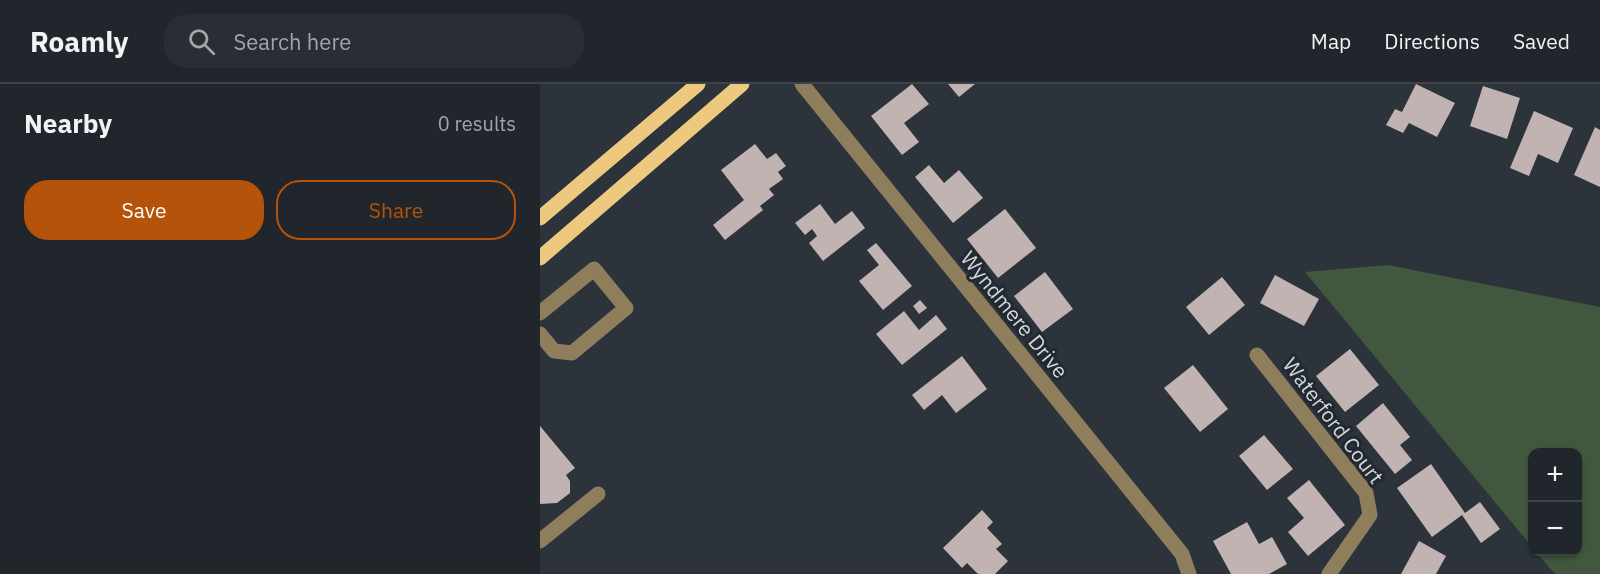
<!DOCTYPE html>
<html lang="en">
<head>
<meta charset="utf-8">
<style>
  :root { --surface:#21262c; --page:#292e34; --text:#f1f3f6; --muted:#a2a5a9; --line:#3e4348; --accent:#b45309 }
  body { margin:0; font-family:"IBM Plex Sans",sans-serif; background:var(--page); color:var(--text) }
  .controls { position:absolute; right:18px; bottom:18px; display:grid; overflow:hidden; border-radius:12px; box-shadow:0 2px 4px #0004 }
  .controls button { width:54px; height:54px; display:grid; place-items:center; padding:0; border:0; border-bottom:2px solid var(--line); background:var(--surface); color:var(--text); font:30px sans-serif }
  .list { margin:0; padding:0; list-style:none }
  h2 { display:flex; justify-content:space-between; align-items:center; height:78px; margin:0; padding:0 24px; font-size:26px }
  h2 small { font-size:20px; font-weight:400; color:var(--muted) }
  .actions { display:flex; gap:12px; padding:18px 24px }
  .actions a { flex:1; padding:14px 0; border:2px solid var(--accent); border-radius:24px; text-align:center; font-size:21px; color:var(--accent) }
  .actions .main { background:var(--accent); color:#fff }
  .icon { flex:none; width:33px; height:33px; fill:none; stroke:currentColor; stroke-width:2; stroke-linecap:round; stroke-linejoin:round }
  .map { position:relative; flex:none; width:1060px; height:490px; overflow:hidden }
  header { display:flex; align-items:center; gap:36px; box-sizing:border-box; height:84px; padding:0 30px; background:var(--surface); border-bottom:2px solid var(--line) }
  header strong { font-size:28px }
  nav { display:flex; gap:33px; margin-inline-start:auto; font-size:21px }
  .search { width:420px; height:54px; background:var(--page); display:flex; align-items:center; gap:15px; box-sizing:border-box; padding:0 21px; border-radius:24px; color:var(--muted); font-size:22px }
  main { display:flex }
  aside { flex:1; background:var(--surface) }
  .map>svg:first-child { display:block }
  .green { fill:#41573e }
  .building { fill:#c1b3b2 }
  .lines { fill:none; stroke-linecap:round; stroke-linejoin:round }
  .minor { stroke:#8f7e5c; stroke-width:15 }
  .major { stroke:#edc980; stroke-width:15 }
  .labels { text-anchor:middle; stroke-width:6; stroke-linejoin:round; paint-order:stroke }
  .street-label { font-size:21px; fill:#d3d8dd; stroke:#222930 }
</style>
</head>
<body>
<header>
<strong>Roamly</strong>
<div class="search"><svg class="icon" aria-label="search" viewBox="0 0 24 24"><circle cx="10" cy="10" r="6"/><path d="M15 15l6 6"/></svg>Search here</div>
<nav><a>Map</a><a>Directions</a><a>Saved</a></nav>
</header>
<main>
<aside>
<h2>Nearby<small>0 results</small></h2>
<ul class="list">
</ul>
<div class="actions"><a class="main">Save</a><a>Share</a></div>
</aside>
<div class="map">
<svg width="1060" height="490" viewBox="0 0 1060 490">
  <rect width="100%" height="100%" fill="#2c333a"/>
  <path class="green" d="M848 181 1060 223V490H1015L996 468H1038V368H993L992 463 765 188Z"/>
  <path class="building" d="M372 0 389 20 364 39 379 58 362 71 331 32Z
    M408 0H435L419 13Z
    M876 0 915 19 897 53 869 39 863 49 846 41 855 25 862 28Z
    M943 2 980 14 967 55 930 42Z
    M994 27 1033 44 1018 79 998 70 989 92 970 84Z
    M1055 43 1060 46V103L1034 91Z
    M215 60 227 75 236 69 246 82 238 88 243 95 229 105 234 111 220 122 223 126 185 156 173 141 204 116 181 86Z
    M389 81 404 99 419 86 443 114 413 139 375 93Z
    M280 120 295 140 312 127 325 144 283 177 269 159 277 152 272 145 265 151 255 139Z
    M465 125 496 164 458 194 427 155Z
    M336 159 372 202 343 226 319 197 339 181 327 166Z
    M505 188 533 225 502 248 474 212Z
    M735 191 779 215 764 242 720 219Z
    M682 193 705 221 669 251 646 223Z
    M380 216 387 224 379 230 373 222Z
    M364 227 379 246 396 231 407 245 362 281 336 250Z
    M810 265 839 301 805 328 776 292Z
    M422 272 447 305 416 329 402 311 384 326 372 311Z
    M653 281 688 325 660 348 624 304Z
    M843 319 870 353 860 361 872 376 855 390 816 342Z
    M0 342 35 384 26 391 30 397V409L17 419 0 420Z
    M724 351 753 385 727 406 699 372Z
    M891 380 925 429 940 418 960 445 941 459 922 431 892 453 857 404Z
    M769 396 805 441 768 472 748 448 764 434 747 414Z
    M442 426 453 438 447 444 462 460 456 465 468 477 455 490H438L427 479 422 484 403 464Z
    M707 438 719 460 732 453 747 480 729 490H691L673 457Z
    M879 457 906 472 896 490H861Z"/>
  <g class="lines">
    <path class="minor" d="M262 0 642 470 649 490
      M0 229 54 185 86 224 32 269 14 267 0 250
      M717 271 826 409 830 431 789 490
      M0 457 58 410"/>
    <path class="major" d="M0 134 158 0
      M0 174 202 0"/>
  </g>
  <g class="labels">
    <g class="street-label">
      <text transform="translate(474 231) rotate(51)" y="7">Wyndmere Drive</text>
      <text transform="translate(793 337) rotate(53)" y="7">Waterford Court</text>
    </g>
  </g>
</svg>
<div class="controls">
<button>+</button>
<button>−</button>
</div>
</div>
</main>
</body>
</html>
